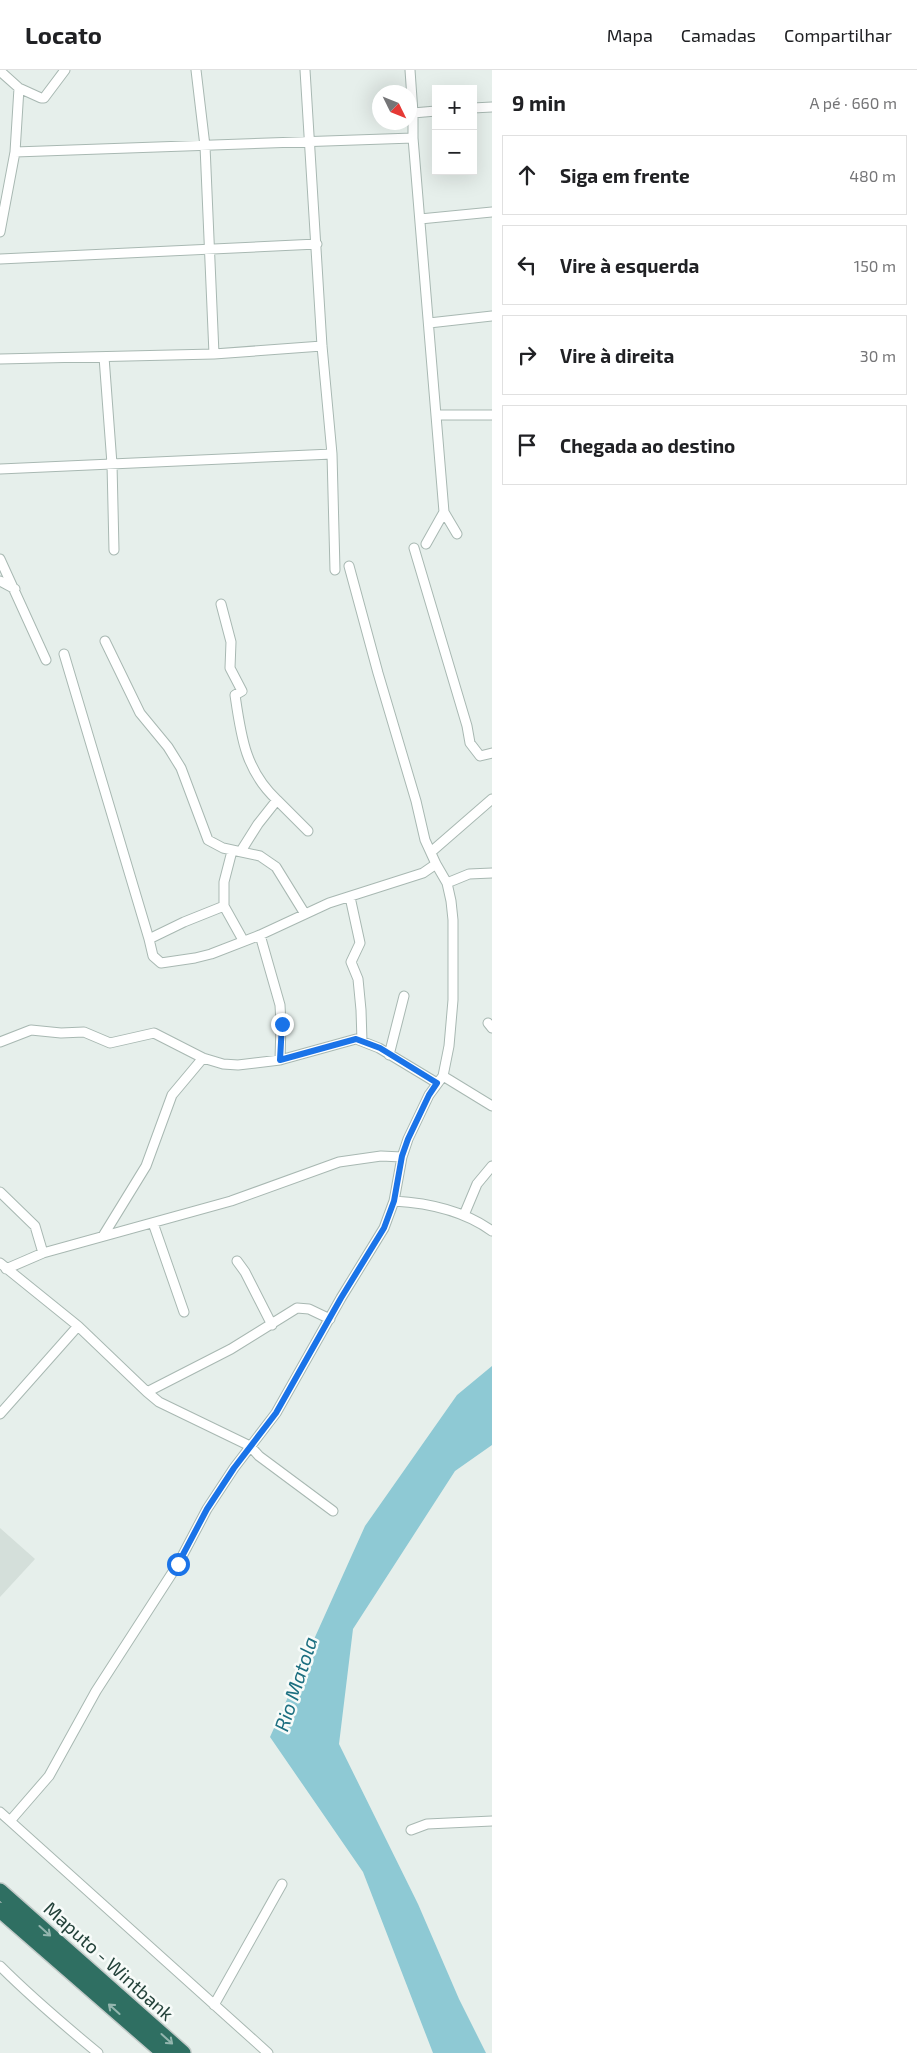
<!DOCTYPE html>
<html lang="pt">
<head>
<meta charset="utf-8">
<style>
  :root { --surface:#fff; --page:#f2f2f2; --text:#202124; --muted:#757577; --line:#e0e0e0 }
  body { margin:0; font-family:"Exo 2",sans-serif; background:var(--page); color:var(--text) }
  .controls { position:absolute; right:15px; top:15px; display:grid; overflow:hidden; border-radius:0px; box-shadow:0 5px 20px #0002 }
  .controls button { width:45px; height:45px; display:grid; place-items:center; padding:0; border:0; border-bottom:1px solid var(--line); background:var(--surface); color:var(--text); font:25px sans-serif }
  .compass { position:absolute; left:372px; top:15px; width:45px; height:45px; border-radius:50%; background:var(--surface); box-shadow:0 5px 20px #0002; rotate:133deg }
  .stop { position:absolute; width:15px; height:15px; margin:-11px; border:4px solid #1a73e8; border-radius:50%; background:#fff }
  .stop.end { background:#1a73e8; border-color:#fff; box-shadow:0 1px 5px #0008 }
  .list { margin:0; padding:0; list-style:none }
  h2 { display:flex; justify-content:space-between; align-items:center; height:65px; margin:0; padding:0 20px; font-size:21px }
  h2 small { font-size:16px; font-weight:400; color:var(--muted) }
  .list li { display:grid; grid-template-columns:32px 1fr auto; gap:15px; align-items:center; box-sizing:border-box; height:80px; margin:0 10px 10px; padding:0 10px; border:1px solid var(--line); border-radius:0px }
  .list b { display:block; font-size:19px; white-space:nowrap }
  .list em { font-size:16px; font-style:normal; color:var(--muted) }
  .icon { flex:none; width:28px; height:28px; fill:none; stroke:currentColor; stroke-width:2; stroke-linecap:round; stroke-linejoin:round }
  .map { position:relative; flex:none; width:492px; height:1983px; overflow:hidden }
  header { display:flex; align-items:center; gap:30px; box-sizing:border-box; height:70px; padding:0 25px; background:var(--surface); border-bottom:1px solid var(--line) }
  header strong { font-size:24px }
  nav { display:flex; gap:28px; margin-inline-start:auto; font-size:18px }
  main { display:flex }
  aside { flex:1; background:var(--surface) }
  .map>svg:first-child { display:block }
  .built { fill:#d4dfda }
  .water { fill:#8ec9d4 }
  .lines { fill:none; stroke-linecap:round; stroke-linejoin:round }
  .street-casing { stroke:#a8b8b2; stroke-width:11 }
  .highway-casing { stroke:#c2cac8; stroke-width:18 }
  .street { stroke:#fff; stroke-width:9 }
  .highway { stroke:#2f6f62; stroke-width:15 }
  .oneway { stroke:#93b5ae }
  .route { stroke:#1a73e8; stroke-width:6 }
  .labels { text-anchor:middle; stroke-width:5; stroke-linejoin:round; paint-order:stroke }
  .street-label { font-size:19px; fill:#24423a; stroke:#f7fbf9 }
  .water-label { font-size:20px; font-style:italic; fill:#1c6f80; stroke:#f7fbf9 }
</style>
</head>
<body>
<header>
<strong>Locato</strong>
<nav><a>Mapa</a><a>Camadas</a><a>Compartilhar</a></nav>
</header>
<main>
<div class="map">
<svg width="492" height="1983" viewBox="0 0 492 1983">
  <rect width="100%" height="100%" fill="#e6efeb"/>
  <path class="built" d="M0 1458 35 1489 0 1527Z"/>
  <path class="water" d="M492 1296V1375L455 1401 353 1559 339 1674 418 1834 459 1929 486 1983H433L363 1802 270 1667 365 1456 457 1325Z"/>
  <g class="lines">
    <defs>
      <path id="street" d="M196 0 205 76 214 284
        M305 0 322 276 332 384 335 500
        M410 0 413 43V68L444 442 457 464
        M0 1 19 18 15 82 0 162
        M19 18 41 28H44L65 0
        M473 38 492 37
        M413 43 436 41
        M15 82 413 68
        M420 149 492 142
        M0 189 317 174
        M429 253 492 246
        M104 287 112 394 114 480
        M0 289 214 284 322 276
        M436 345H492
        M0 399 332 384
        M426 474 444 442
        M414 478 467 656 470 673 480 686 492 683
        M0 489 46 590
        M0 511 15 519
        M221 534 231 572 230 598 242 621 235 625C241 666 245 700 277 730
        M105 571 140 643 168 677 181 698 208 770 223 778 260 786 276 797 305 844
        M64 584 149 869 153 886 161 893 195 888 211 884 260 865 329 833 423 803 436 794
        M232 781 224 812V836L243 870
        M241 781 258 754 277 730 308 761
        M431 782 492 729
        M447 813 469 804 492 803
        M350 827 360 873 351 892 358 909 361 940 362 971
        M260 865 280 935 281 954 280 990
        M149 869 184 852 224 836
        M488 953 492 958
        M0 972 31 960 61 963 84 962 110 973 154 963 203 988 223 994 238 995 280 990 356 969 379 978 437 1013
        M389 985 404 926
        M443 1006 492 1036
        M0 1122 35 1156 43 1183
        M394 1131C429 1133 463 1140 492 1161
        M464 1145 477 1114 492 1096
        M153 1153 184 1242
        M103 1166 146 1096 172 1025 203 988
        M237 1191 245 1202 272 1255
        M0 1193 78 1256 147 1322 159 1332 250 1376 259 1386 333 1441
        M6 1199 43 1183 231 1131 339 1092 381 1086 402 1087
        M147 1322 231 1279 297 1238 309 1239 330 1249
        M0 1344 78 1256
        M0 1742 10 1751
        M411 1760 427 1754 492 1751
        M0 1896C31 1927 64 1955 98 1983
        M214 1935 282 1814
        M268 1983 10 1751 49 1706 96 1621 178 1494 207 1439 234 1398 276 1343 341 1228 384 1158 394 1131 402 1087 408 1069 429 1025 443 1006 449 976 453 930V850L451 831 447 813 436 794 425 770 416 731 378 603 349 496"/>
      <path id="highway" d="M0 1821 183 1983
        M0 1840 164 1983"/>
    </defs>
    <use href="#street" class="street-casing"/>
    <use href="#highway" class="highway-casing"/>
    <use href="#street" class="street"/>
    <use href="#highway" class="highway"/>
  </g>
  <defs><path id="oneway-shaft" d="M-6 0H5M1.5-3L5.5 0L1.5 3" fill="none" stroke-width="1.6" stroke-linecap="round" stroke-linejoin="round" transform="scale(1.25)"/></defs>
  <g class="oneway">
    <use href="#oneway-shaft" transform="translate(45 1861) rotate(42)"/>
    <use href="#oneway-shaft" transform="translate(114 1939) rotate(-138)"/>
    <use href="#oneway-shaft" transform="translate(167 1969) rotate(42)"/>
  </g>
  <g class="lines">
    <path class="route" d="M178 1494 207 1439 234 1398 276 1343 341 1228 384 1158 394 1131 402 1086 408 1069 429 1025 437 1013 380 978 356 969 280 990 282 954"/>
  </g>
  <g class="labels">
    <g class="street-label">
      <text transform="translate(109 1891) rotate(42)" y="7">Maputo - Wintbank</text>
    </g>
    <g class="water-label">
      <text transform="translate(296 1614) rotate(-72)" y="7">Rio Matola</text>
    </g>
  </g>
</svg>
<div class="controls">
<button>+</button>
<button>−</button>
</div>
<svg class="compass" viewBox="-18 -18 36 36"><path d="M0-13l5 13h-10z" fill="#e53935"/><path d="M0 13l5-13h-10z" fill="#757577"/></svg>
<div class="stop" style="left:178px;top:1494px"></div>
<div class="stop end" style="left:282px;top:954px"></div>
</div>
<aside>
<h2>9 min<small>A pé · 660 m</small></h2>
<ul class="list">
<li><svg class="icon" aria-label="ahead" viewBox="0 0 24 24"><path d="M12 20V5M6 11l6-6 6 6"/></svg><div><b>Siga em frente</b></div><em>480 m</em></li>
<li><svg class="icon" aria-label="left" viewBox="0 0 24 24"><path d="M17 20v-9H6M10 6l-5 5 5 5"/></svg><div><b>Vire à esquerda</b></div><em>150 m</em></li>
<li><svg class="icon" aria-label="right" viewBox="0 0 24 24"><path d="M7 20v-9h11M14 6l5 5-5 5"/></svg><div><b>Vire à direita</b></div><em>30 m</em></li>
<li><svg class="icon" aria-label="arrive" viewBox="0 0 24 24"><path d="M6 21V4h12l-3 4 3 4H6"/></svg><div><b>Chegada ao destino</b></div></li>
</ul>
</aside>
</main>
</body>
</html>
